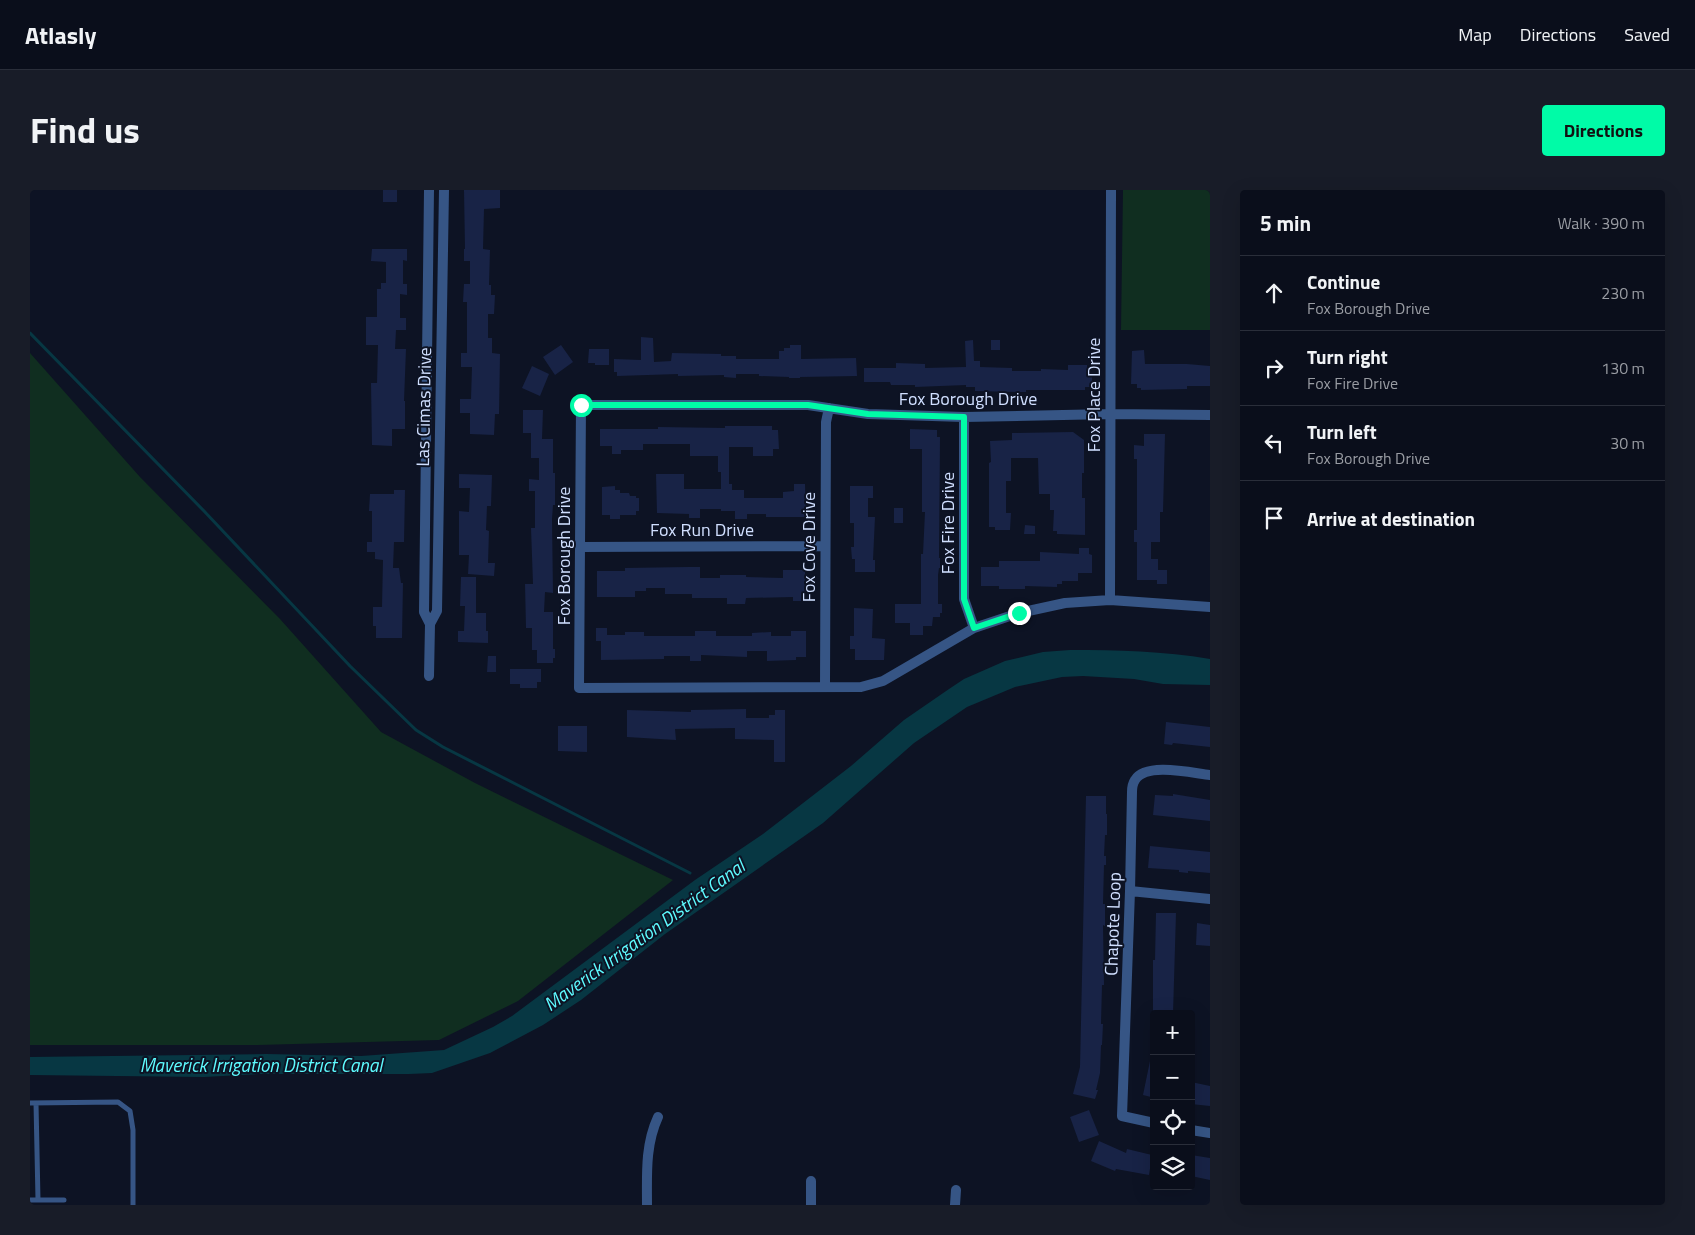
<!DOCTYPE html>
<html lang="en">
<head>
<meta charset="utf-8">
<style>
  :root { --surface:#0a0e1b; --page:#181c28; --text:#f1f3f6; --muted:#999ca3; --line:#2a2e3a; --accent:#00fba7 }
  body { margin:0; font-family:"Titillium Web",sans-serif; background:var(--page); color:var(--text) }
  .controls { position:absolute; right:15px; bottom:15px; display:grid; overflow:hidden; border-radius:5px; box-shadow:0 5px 20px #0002 }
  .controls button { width:45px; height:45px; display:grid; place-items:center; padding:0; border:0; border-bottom:1px solid var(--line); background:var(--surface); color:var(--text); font:25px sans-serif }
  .stop { position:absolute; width:15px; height:15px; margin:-11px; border:4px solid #00fba7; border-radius:50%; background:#fff }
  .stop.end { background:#00fba7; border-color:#fff; box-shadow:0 1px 5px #0008 }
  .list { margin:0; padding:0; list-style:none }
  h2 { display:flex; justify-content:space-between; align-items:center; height:65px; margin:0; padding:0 20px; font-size:21px }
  h2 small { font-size:16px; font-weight:400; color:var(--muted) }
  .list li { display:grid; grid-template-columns:32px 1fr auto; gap:15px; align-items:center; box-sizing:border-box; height:75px; padding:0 20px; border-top:1px solid var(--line) }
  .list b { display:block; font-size:19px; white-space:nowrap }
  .list p { margin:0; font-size:16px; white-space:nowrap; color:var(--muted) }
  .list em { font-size:16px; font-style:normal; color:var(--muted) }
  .icon { flex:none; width:28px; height:28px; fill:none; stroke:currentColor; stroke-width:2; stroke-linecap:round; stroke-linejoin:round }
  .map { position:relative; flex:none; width:1180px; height:1015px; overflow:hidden; border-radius:5px }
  header { display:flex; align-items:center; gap:30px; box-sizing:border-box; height:70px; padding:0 25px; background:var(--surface); border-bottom:1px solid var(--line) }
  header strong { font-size:24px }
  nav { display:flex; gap:28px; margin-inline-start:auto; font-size:18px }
  .intro { display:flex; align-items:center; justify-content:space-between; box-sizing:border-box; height:120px; padding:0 30px }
  h1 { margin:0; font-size:35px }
  .button { padding:12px 22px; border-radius:5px; background:var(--accent); color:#111; font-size:18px; font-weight:700 }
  main { display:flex; gap:30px; padding:0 30px }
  aside { flex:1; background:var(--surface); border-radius:5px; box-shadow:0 5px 20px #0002 }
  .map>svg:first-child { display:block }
  .green { fill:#102e20 }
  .water { fill:#073743 }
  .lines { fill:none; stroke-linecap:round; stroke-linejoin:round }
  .stream { stroke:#073743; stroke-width:3 }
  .building { fill:#182346 }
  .service { stroke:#365585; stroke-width:5 }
  .minor { stroke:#365585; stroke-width:10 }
  .route { stroke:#00fba7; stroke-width:6 }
  .labels { text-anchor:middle; stroke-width:4; stroke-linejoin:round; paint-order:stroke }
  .street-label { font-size:18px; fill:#d0dfff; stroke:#0d1324 }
  .water-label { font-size:19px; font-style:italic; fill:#5efbff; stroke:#0d1324 }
</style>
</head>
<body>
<header>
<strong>Atlasly</strong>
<nav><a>Map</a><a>Directions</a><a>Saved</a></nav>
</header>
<div class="intro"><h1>Find us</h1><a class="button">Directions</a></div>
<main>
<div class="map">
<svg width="1180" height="1015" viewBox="0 0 1180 1015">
  <rect width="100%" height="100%" fill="#0d1324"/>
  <path class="green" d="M1093 0H1180V140H1091Z
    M0 163 110 287 250 429 351 542 445 593 643 690 488 811 409 850 228 855H0Z"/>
  <path class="water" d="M1040 460C1087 460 1134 461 1180 469V495L1133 494 1104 489 1053 486 1032 487 985 497 937 517 884 553 793 633 635 744 551 810 513 835 460 863 402 883 379 884H229L174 887 0 885V867L236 864 331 866 414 860 463 837 482 826 665 690 733 644 821 576 874 530 919 499 934 489 975 471 1013 462Z"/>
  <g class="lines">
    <path class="stream" d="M0 143 174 321 320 476 386 540 413 557 660 683"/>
  </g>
  <path class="building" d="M353 0H367V12H353Z
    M434 0H470V18L454 19 453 59 460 60 459 95H461V105H465L464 124H458V148H462V163L470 164 469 224H465L464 245 440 244V223H430V209H441L442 177H431V163H437V112H433L434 94H440V71H434V59H435Z
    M342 59H377V71L373 70V94H377V105L370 104V128H376V140H366L365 159H376L374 211H375V239H362V256L342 255 341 193H347L348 155H336V127H347V99H351V93H356V72L341 71Z
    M611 147 623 148 624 172 641 171 642 163 691 164V166H706V169H749V161H754V158H760V155H771V169L826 168 827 186 770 187V188H759V187L729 186V184H706V188L694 187V185L648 186V184L587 186V182H584V169L611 170Z
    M943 150 944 171H950V177L982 178V181H1011V179L1038 180V175H1057V183H1062V197H1055V200H996V202H987L945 201V197H936V195L885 197V195H861L860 192H834V178H866V173L895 174V178L936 177 935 151Z
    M961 150H970V160H961Z
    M531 155 543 172 525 185 513 167Z
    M559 159H579V175H565V173H558Z
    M1114 160 1115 174H1157L1180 176V196H1157V199L1111 200V198H1107V194H1101L1102 161Z
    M502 176 519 184 510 206 492 198Z
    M493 220H513L512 249H523V283H525V315H523L522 329 523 403 515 402 514 422H523V459H525V468H523V473H507V460H502V438H496L495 394H503L501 338H505V301H499V289L509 290V268H501V243H493Z
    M695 236H742V240H748L749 259H743V266H723V257H699V294H702V300H714V308H753V302L764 301V294H775L776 327H736V324H717V329H705V321H691V319H670V328H659V324L627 323 626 284H654V299H691V282H688V266H660V254H613V260H591V264H582V256H570V239H628V237L695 238Z
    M880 239 907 240V247H910L909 368H910V378H909L908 385V414H912V423H910V427H903L902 436H893V445H880V433H865V414H891V364H893L895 322H892V259H880Z
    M1043 242 1054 250V283H1052V308H1055V345L1027 344V341H1023L1024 320H1020V304H1009L1008 268H981V291H976V323H981L980 340H965V337H959V273L961 272 960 251 982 250V243Z
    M1114 244H1135L1133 322H1130V352H1121V369H1128V380H1137V394H1127V390H1107V352H1104V340H1107V269H1104V255L1114 256Z
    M429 284 462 285 461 316H457L456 340 459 341 458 373H465L464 386 438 384 439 365H429V321L439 322 440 298H429Z
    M585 296V300H590V303H599L600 306H606V308H609V321H606V325H590V329H580V325H572V297Z
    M820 296H843V308H838V327H845L843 370H845V382H825V369H822L821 357H824V333H820Z
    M364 300H375L374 352H364L363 378H369L371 393H373L372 448H346V436H343V417H352L353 370 345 369V362H337V352H342V321H339L340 304H364Z
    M864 318H873V333H864Z
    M995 335 1005 336V344H994Z
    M1049 358H1059V364L1062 365V383H1048V391H1032V394H1027V397L995 396V399H969V396H951V377H969V371H1010V362L1049 364Z
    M658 377H670V388H690V385H716V387L753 388V380H775V411H763V407L716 408 715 414H697V408H662V404H635V398H616V401H605V407H567V381H595V378Z
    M431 387H446V423H456V441H458V453L428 452V441H434L435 416H430Z
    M824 418 843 419 842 448 855 449 854 470H825V459H820V446H824Z
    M566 438H577V445H595V442H614V446H665V441H686V446H722V443L741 442V446H761V441H776V467H766V470L737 471V461H717V467L671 465V471H660V466H634V469L571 470V451H566Z
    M458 466H466V482H457Z
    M480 479H511V492H507V498H490V494H480Z
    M716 519V528H739V525H745V520H755V572H744V550L705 549V538L645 539 646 550 597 547V520L661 522V520Z
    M1136 532 1180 537V557L1143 553 1142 555 1134 554Z
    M528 536H557V562L528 561Z
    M1143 604 1180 610V631L1123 625 1125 605 1143 606Z
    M1056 606H1076V624H1077V645H1075L1074 666H1076V675H1074L1073 714H1075V736L1073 735 1074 795H1072L1071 834H1073L1072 855H1071L1070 883 1066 900H1068L1065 909 1043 904 1050 877Z
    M1120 656 1180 662V683L1158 681V683L1149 682V680L1118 678Z
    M1126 723H1146L1143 824H1123V770H1125Z
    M1167 733 1180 735V756L1166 755Z
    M1120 871 1124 872V905H1121V907L1113 905Z
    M1161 892 1180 896V916L1161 914Z
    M1059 920 1069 945 1049 952 1040 927Z
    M1069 951 1096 963 1097 959 1122 965 1119 985 1086 979 1085 981 1061 971Z
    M1161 965 1180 968V990L1161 986Z"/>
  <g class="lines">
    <path class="service" d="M0 913 88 912 100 921 103 940V1015
      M0 1010H8L6 913
      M8 1010H34"/>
    <path class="minor" d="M399 0 394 422 400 434
      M1180 225 1080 224 934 227 838 224 778 215H551L549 498 831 497 853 491 944 438 989 423 1035 413 1080 410 1180 417
      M934 227V409L944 438
      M550 357 795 356
      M1080 410 1081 0
      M399 486 400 434 407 421 414 0
      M795 496 796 232 799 218
      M1100 701 1180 709
      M1124 933 1092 926 1100 701 1102 602C1102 598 1103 593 1105 590 1116 572 1162 583 1180 585
      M1161 940 1180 943
      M617 1015C617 985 615 955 628 927
      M781 1015V991
      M925 1015 926 1000"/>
  </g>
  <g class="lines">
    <path class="route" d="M551 215H778L838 224 934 227V409L944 438 989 423"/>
  </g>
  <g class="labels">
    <g class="street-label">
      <text transform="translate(1064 205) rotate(-90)" y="6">Fox Place Drive</text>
      <text x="938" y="215">Fox Borough Drive</text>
      <text transform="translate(394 217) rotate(-89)" y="6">Las Cimas Drive</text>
      <text transform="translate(918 333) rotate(-90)" y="6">Fox Fire Drive</text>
      <text x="672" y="346">Fox Run Drive</text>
      <text transform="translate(779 357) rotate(-90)" y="6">Fox Cove Drive</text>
      <text transform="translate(534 366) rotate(-90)" y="6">Fox Borough Drive</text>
      <text transform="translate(1083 734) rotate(-88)" y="6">Chapote Loop</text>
    </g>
    <g class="water-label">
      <text transform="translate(614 745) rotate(-36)" y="7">Maverick Irrigation District Canal</text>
      <text x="231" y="882">Maverick Irrigation District Canal</text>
    </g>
  </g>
</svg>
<div class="controls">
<button>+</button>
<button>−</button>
<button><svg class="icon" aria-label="locate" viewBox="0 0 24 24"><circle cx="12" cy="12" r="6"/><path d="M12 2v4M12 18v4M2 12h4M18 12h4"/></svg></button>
<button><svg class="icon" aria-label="layers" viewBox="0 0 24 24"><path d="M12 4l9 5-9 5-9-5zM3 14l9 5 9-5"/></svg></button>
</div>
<div class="stop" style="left:551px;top:215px"></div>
<div class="stop end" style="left:989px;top:423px"></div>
</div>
<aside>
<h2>5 min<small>Walk · 390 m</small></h2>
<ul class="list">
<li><svg class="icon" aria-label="ahead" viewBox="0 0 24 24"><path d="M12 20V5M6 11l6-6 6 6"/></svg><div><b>Continue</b><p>Fox Borough Drive</p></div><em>230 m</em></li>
<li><svg class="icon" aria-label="right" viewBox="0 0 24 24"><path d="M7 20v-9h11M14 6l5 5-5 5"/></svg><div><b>Turn right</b><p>Fox Fire Drive</p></div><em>130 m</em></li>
<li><svg class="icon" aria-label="left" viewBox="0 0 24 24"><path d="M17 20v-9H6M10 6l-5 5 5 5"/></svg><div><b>Turn left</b><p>Fox Borough Drive</p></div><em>30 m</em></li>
<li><svg class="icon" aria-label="arrive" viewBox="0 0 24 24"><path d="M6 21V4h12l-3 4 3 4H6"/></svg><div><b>Arrive at destination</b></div></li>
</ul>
</aside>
</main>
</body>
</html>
